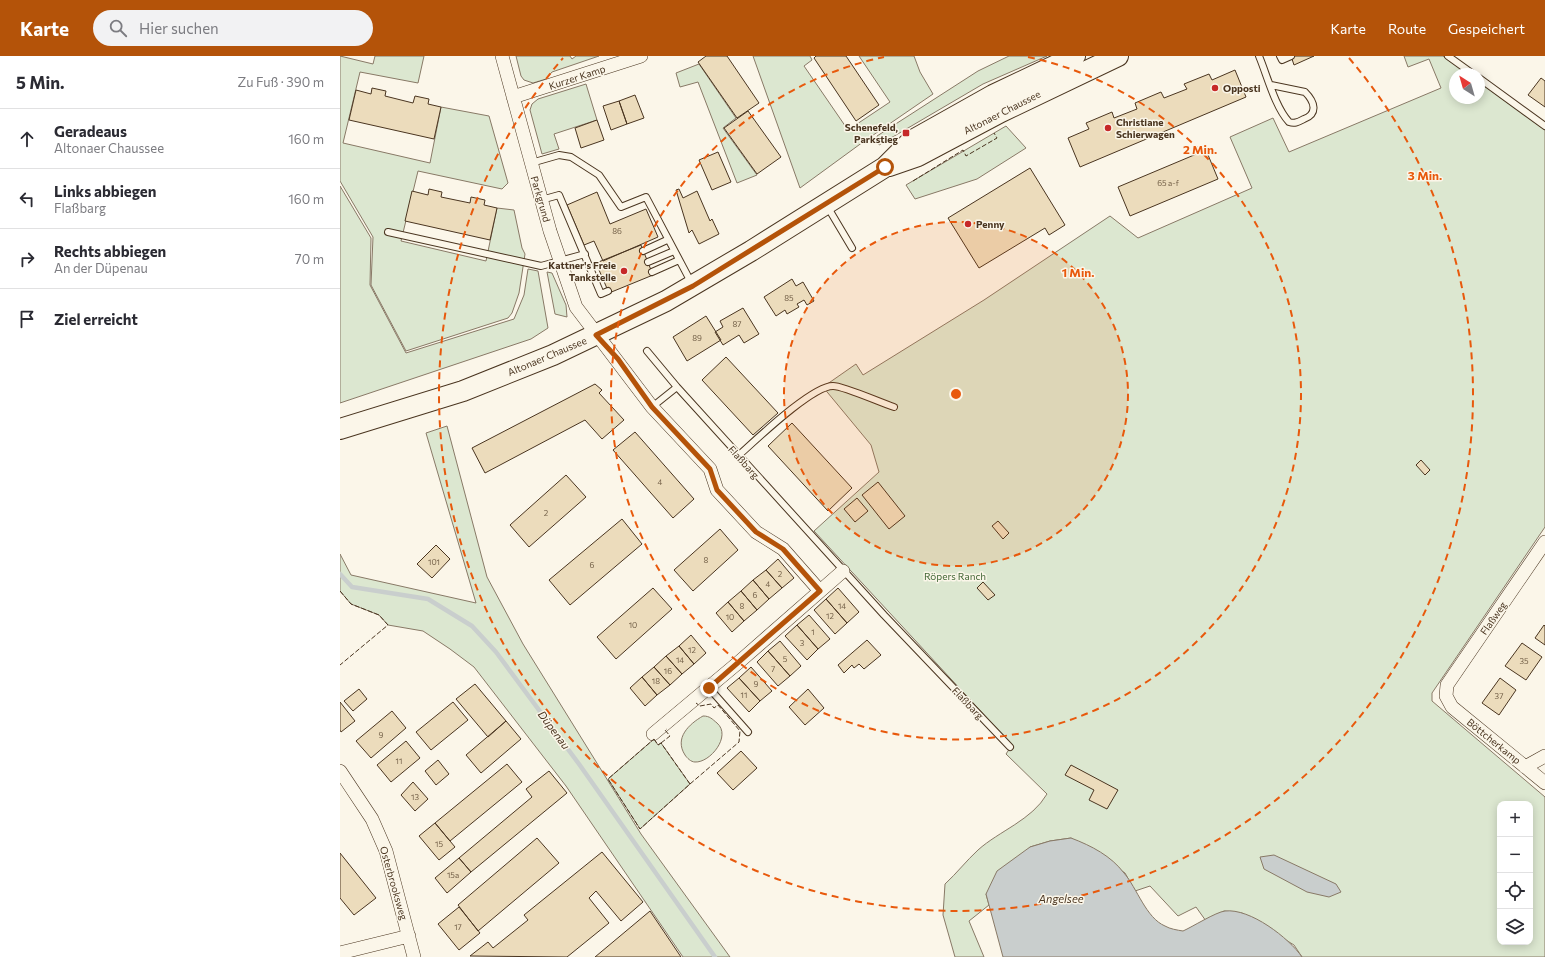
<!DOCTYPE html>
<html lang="de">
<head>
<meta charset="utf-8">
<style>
  :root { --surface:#fff; --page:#f2f2f3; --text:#2b2b33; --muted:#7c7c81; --line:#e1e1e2; --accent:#b45309 }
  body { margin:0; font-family:Commissioner,sans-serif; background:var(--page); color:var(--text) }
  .controls { position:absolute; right:12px; bottom:12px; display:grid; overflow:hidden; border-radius:8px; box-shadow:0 2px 10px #0003 }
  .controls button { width:36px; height:36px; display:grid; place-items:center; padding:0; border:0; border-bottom:1px solid var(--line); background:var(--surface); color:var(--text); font:20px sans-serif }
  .compass { position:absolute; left:1109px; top:12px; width:36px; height:36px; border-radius:50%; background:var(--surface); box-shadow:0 2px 10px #0003; rotate:323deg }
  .stop { position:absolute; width:12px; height:12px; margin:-9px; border:3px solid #b45309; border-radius:50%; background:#fff }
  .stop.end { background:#b45309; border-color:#fff; box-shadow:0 1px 4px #0008 }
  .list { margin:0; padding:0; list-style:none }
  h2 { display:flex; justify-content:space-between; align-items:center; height:52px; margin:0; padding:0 16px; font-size:17px }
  h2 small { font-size:13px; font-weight:400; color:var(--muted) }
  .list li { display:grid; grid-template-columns:26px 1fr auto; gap:12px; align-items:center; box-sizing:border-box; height:60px; padding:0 16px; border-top:1px solid var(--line) }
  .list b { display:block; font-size:15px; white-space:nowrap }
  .list p { margin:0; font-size:13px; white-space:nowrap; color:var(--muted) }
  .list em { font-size:13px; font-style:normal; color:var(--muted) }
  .icon { flex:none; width:22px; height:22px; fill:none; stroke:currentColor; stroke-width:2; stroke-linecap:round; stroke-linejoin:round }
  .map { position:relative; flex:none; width:1205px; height:901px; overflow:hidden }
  header { display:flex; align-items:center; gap:24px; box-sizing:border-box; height:56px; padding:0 20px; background:var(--accent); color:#fff }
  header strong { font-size:19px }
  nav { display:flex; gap:22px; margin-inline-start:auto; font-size:14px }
  .search { width:280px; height:36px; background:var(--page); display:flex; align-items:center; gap:10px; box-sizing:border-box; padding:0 14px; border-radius:22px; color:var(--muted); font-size:15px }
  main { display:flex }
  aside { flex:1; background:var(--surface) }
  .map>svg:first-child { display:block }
  .green { fill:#dce7d0; stroke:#887966; fill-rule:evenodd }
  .water { fill:#c9cecd; stroke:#887966 }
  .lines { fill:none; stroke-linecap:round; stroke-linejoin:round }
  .stream { stroke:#c9cecd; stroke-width:4.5 }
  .building { fill:#ecdcbc; stroke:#4a3520 }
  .lane-casing { stroke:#4a3520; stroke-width:8 }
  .street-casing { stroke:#4a3520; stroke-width:14 }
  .primary-casing { stroke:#4a3520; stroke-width:22 }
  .lane { stroke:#fbf6e9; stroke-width:6 }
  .street { stroke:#fbf6e9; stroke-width:13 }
  .primary { stroke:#fbf6e9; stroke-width:20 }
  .fence { stroke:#4a3520; stroke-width:1; stroke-dasharray:5 2; stroke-linecap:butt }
  .route { stroke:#b45309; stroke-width:5 }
  .ring { fill:none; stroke:#e8590c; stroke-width:2; stroke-dasharray:7 5 }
  .poi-dot { fill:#c62828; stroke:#fbf6e9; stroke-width:1.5 }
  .labels { text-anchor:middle; stroke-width:3; stroke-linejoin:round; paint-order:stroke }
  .number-label { font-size:8px; fill:#725f47 }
  .street-label { font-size:10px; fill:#4a3520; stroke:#fbf6e9 }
  .poi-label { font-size:10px; font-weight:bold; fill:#4a3520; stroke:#fbf6e9; text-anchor:start }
  .park-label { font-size:10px; fill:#436837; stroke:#fbf6e9 }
  .water-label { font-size:11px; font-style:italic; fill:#4a3520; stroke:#fbf6e9 }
  .centre { fill:#e8590c; stroke:#fbf6e9; stroke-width:2 }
  .ring-label { font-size:12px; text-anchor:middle; font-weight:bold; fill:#e8590c; stroke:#fbf6e9; stroke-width:3; stroke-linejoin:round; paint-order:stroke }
</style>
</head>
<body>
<header>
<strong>Karte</strong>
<div class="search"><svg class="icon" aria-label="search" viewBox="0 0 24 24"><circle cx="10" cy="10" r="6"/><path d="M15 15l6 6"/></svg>Hier suchen</div>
<nav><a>Karte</a><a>Route</a><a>Gespeichert</a></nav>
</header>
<main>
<aside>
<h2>5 Min.<small>Zu Fuß · 390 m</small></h2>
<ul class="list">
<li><svg class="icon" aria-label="ahead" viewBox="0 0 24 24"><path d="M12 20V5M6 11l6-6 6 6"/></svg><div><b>Geradeaus</b><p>Altonaer Chaussee</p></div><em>160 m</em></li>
<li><svg class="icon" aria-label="left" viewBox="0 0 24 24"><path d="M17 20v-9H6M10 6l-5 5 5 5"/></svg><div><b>Links abbiegen</b><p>Flaßbarg</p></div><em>160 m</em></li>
<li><svg class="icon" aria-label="right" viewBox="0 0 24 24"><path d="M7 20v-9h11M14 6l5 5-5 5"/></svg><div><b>Rechts abbiegen</b><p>An der Düpenau</p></div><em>70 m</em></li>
<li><svg class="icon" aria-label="arrive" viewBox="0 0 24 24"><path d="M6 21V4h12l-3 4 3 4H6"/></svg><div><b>Ziel erreicht</b></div></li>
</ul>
</aside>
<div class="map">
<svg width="1205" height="901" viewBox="0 0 1205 901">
  <rect width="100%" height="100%" fill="#fbf6e9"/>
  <path class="green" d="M0 0 33 8 35 0H84L78 27 20 16 3 87 90 107 101 51 149 60 168 127 162 133 78 115 61 185 146 205 157 152 174 154 182 192 185 198 179 237 172 257 168 262 66 295 31 229 33 181 0 125Z
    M176 0H230L232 3 236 0H259L212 16 206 23 193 27 184 24 181 20Z
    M413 0H470L472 4 464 10 508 74 550 46 519 0H574L580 16 593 38 523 86 460 132Z
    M669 0H707L643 28 539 89 537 80 638 15Z
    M1064 0H1103L1128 18H1115V42H1139V26L1205 74V471L1092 637V645L1205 741V901H962L954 889 902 857 884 855 866 865 856 851 838 860 810 830 795 835 785 817 731 782 710 785 690 791 646 838 649 849 629 865 644 901H615L603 859 605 828C617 817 626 805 638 794 659 775 692 764 707 738L666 698 672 689 474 475 539 416 531 389 483 331 516 308 523 319 644 244 770 160 798 182 912 132 890 81 933 62 949 96 1101 32 1089 3 1068 11ZM1160 748H1190V886H1160Z
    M359 8 396 62 383 72 417 119 397 127 358 26 340 31 336 17Z
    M246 28 257 64 214 78 219 93 202 98 190 54 192 48 198 43Z
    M666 70 686 92 637 123 575 143 566 129Z
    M0 130 31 182 30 229 66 297 174 263 184 239 188 213 198 215 208 272 191 283 0 347Z
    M207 216 212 217 226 249 227 261 215 258Z
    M107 370 147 521 183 588 301 778 390 901H343L226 730 134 611 110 593 83 575 48 569 39 559 11 548 0 535V498L11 519 136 547 86 377Z
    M363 660C370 660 372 663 377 667 392 680 370 707 355 706 351 706 347 702 345 699 334 682 349 668 363 660Z
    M314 683 318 689 321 687 350 728 300 773 268 723Z"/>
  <path class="water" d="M731 782C752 790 771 800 784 817 797 832 806 862 825 870 830 873 837 874 843 875 852 871 876 856 885 855 910 852 949 882 962 901H663L646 838 657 815 690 791 710 785Z
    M934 799 996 828 1001 836 989 841 967 836 924 813 920 801Z"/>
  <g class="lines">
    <path class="stream" d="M0 518 12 531 88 543 132 570 156 596 239 708 375 901"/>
  </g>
  <path class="building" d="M366 0H387L419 47 397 62 358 6Z
    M476 0H506L539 49 516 65 474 2Z
    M951 0H974L954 9Z
    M895 14 906 41 740 111 728 82 749 73 746 67 772 56 774 62 797 53 795 47 821 36 824 42 847 33 844 28 869 18 872 24Z
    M1201 22 1205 25V51L1188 39Z
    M32 32 46 35 45 40 73 47 75 40 89 43 88 48 101 51 94 83 9 64 16 34 31 38Z
    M295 39 304 62 287 68 279 45Z
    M279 45 287 68 271 74 263 50Z
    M408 55 441 101 417 118 384 72Z
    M257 64 264 84 241 92 235 72Z
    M866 94 878 123 790 160 778 131Z
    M378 96 391 126 372 134 359 104Z
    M690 112 725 169 709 179 705 172 639 212 608 162Z
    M89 133 102 136 101 141 130 147 131 141 145 144 144 149 157 152 150 184 65 165 72 135 88 139Z
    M339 133 343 142 357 135 370 165 372 163 379 178 359 188 352 174 349 177 336 134Z
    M257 136 270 168 306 153 318 181 263 205 254 185 244 189 227 149Z
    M301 189 313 219 269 237 256 207Z
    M452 223 456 230 463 226 474 245 467 249 464 244 457 248 459 251 447 258 445 254 436 260 424 241Z
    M403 252 419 278 404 287 399 279 383 289 375 276 383 271 380 265Z
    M366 260 381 284 347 305 333 281Z
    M386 301 438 357 413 379 362 324Z
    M255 328 262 334 259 337 284 364 262 383 245 364 145 417 132 392Z
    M452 367 512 432 488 455 428 390Z
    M295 376 354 443 333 462 273 394Z
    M1081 404 1090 414 1085 419 1076 409Z
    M226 419 246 441 189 491 170 469Z
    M538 426 565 460 549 473 522 439Z
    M517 442 528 455 515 466 504 453Z
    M282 463 302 488 230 549 209 524Z
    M658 465 669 477 663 483 652 470Z
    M380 473 398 494 353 535 334 514Z
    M96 489 110 503 92 522 77 508Z
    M438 503 454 522 442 532 426 514Z
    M426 514 442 532 429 543 413 524Z
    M413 524 429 543 417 554 401 535Z
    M643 526 655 539 648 544 637 532Z
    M313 532 332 553 276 603 257 581Z
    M498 532 519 556 507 567 486 543Z
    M401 535 417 554 404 565 388 546Z
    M486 543 507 567 495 578 474 554Z
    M388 546 404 565 392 576 376 557Z
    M469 559 490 583 478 593 457 569Z
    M457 569 478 593 467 604 445 580Z
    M1204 569 1205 570V589L1195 582Z
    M351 579 366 597 354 608 339 590Z
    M527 584 541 599 524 613 519 608 514 612 512 609 504 617 498 609Z
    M440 585 461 610 450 620 428 595Z
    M1182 587 1202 601 1186 624 1165 610Z
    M339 590 354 608 342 618 326 600Z
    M428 595 450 620 438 630 417 606Z
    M326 600 342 618 330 629 314 611Z
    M314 611 330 629 317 639 302 621Z
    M411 611 432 635 420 645 399 622Z
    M302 621 317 639 305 650 290 632Z
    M399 622 420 645 409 656 387 632Z
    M1160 622 1176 634 1159 659 1142 647Z
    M135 628 166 665 148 681 116 643Z
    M19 633 27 643 13 655 4 645Z
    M468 633 484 652 465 669 449 651Z
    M0 646 15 665 1 676 0 674Z
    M113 646 128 664 91 694 76 676Z
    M52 655 66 672 31 702 16 685Z
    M166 665 181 683 141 717 126 699Z
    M66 685 80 702 51 726 37 709Z
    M401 695 417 712 393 734 377 717Z
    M98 704 109 718 96 729 85 715Z
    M167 708 182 726 110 785 95 767Z
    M731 709 778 734 767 753 749 744 754 734 725 719Z
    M209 715 227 737 131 816 119 802 192 741 186 733Z
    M73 726 88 743 75 755 61 739Z
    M95 767 115 791 99 804 79 780Z
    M197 782 219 807 138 875 118 849Z
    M262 796 303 846 281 865 256 835 249 842 269 867 227 901 130 900 148 886 153 892 188 864 184 859Z
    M0 797 36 842 14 859 0 842Z
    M119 802 131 816 107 837 95 822Z
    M119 851 140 877 119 894 98 868Z
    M310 855 341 901H255Z"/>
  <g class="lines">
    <defs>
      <path id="lane" d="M919 0C927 19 935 51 949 66 955 68 958 66 964 63 978 58 975 46 965 36L931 29
        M940 0 942 4 951 0
        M1108 0 1133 18
        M1139 22 1205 70
        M191 107 219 99 231 101 259 119 281 151 306 141 351 226
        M201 144 219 139 261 238 268 235
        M487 150 512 192
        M48 176 201 210 245 198
        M303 195 327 184
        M308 206 334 195
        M312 216 339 204
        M307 295 337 331 544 559 670 691
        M312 351 337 331
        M399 399C417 383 472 330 493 330 504 330 541 347 554 351
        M369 632 408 676"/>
      <path id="street" d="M162 0 210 175 236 251 312 351 370 413 377 434 416 476 443 493 480 535
        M173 41 301 0
        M1205 486 1107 629 1106 640 1112 651 1205 727
        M313 678 399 606 503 515
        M1185 711 1205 700
        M0 715 32 763 46 795 74 901
        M0 897 69 880"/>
      <path id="primary" d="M549 110 578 100 661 56 778 0
        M0 373 123 335 213 299 326 245 411 195 545 111 571 85 653 39 735 0"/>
    </defs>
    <use href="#lane" class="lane-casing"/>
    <use href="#street" class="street-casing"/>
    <use href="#primary" class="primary-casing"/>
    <use href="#lane" class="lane"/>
    <use href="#street" class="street"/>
    <use href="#primary" class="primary"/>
    <path class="fence" d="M573 125 623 94 626 100 657 82 654 77
      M0 535 11 548 39 559 48 569 0 609
      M314 683 318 689 321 687 350 728 300 773 268 723Z
      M321 687 330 680 325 674 327 673
      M350 728 399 686 400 675 378 649 374 652 371 648 360 650 356 647"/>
  </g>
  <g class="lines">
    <path class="route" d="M369 632 480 535 443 493 416 476 377 434 370 413 312 351 278 303 256 279 353 230 545 111"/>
  </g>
  <circle cx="616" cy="338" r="172" fill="#e8590c" fill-opacity=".12"/>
  <g class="ring">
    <circle cx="616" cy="338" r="172"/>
    <path d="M688 1A345 345 0 1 1 544 1"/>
    <path d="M1009 2A517 517 0 1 1 223 2"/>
  </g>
  <g class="poi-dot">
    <circle cx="875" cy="32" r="4"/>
    <circle cx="768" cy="72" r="4"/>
    <rect x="562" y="73" width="8" height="8" rx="2"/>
    <circle cx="628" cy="168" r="4"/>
    <circle cx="284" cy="215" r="4"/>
  </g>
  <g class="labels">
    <g class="number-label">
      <text x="828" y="130">65 a-f</text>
      <text x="277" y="178">86</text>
      <text x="449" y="245">85</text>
      <text x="397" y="271">87</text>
      <text x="357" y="285">89</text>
      <text x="320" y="429">4</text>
      <text x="206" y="460">2</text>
      <text x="366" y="507">8</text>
      <text x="94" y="509">101</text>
      <text x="252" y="512">6</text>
      <text x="440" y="521">2</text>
      <text x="428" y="531">4</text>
      <text x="415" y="542">6</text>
      <text x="402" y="553">8</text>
      <text x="502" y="553">14</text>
      <text x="490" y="563">12</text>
      <text x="390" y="564">10</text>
      <text x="293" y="572">10</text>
      <text x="473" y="579">1</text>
      <text x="462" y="590">3</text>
      <text x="352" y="597">12</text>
      <text x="445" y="606">5</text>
      <text x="340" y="607">14</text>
      <text x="1184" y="608">35</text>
      <text x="433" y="616">7</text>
      <text x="328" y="618">16</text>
      <text x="316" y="628">18</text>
      <text x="416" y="631">9</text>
      <text x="404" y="642">11</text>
      <text x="1159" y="643">37</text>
      <text x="41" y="682">9</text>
      <text x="59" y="708">11</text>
      <text x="75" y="744">13</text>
      <text x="99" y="791">15</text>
      <text x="113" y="822">15a</text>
      <text x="118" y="874">17</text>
    </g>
    <g class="street-label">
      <text transform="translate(237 21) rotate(-18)" y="4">Kurzer Kamp</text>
      <text transform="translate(662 56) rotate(-27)" y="4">Altonaer Chaussee</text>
      <text transform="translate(201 143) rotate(74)" y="4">Parkgrund</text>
      <text transform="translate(207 300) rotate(-23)" y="4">Altonaer Chaussee</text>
      <text transform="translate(404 406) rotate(48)" y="4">Flaßbarg</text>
      <text transform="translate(1153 562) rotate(-55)" y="4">Flaßweg</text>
      <text transform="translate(628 647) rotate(46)" y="4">Flaßbarg</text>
      <text transform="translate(1154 685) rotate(39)" y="4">Böttcherkamp</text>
      <text transform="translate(54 827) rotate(74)" y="4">Osterbrooksweg</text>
    </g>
    <g class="poi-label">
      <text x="883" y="36">Opposti</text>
      <text x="776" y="70">Christiane<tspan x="776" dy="12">Schierwagen</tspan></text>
      <text x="558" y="75" text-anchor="end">Schenefeld,<tspan x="558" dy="12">Parkstieg</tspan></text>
      <text x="636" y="172">Penny</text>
      <text x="276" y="213" text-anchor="end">Kattner's Freie<tspan x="276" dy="12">Tankstelle</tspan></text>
    </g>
    <g class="park-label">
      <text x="615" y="524">Röpers Ranch</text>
    </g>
    <g class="water-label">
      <text transform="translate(214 674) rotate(53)" y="4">Düpenau</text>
      <text x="721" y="847">Angelsee</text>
    </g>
  </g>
  <circle cx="616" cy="338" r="6" class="centre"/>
  <g class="ring-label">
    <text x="860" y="98">2 Min.</text>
    <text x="1085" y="124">3 Min.</text>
    <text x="738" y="221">1 Min.</text>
  </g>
</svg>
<div class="controls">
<button>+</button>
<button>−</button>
<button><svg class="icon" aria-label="locate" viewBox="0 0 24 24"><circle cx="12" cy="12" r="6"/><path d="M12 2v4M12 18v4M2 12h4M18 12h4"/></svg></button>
<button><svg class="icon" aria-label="layers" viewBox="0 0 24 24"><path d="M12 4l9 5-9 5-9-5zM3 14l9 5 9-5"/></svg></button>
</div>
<svg class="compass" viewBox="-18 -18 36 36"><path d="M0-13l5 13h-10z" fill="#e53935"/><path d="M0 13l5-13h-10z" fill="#7c7c81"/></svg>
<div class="stop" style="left:545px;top:111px"></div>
<div class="stop end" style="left:369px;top:632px"></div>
</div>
</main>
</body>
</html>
